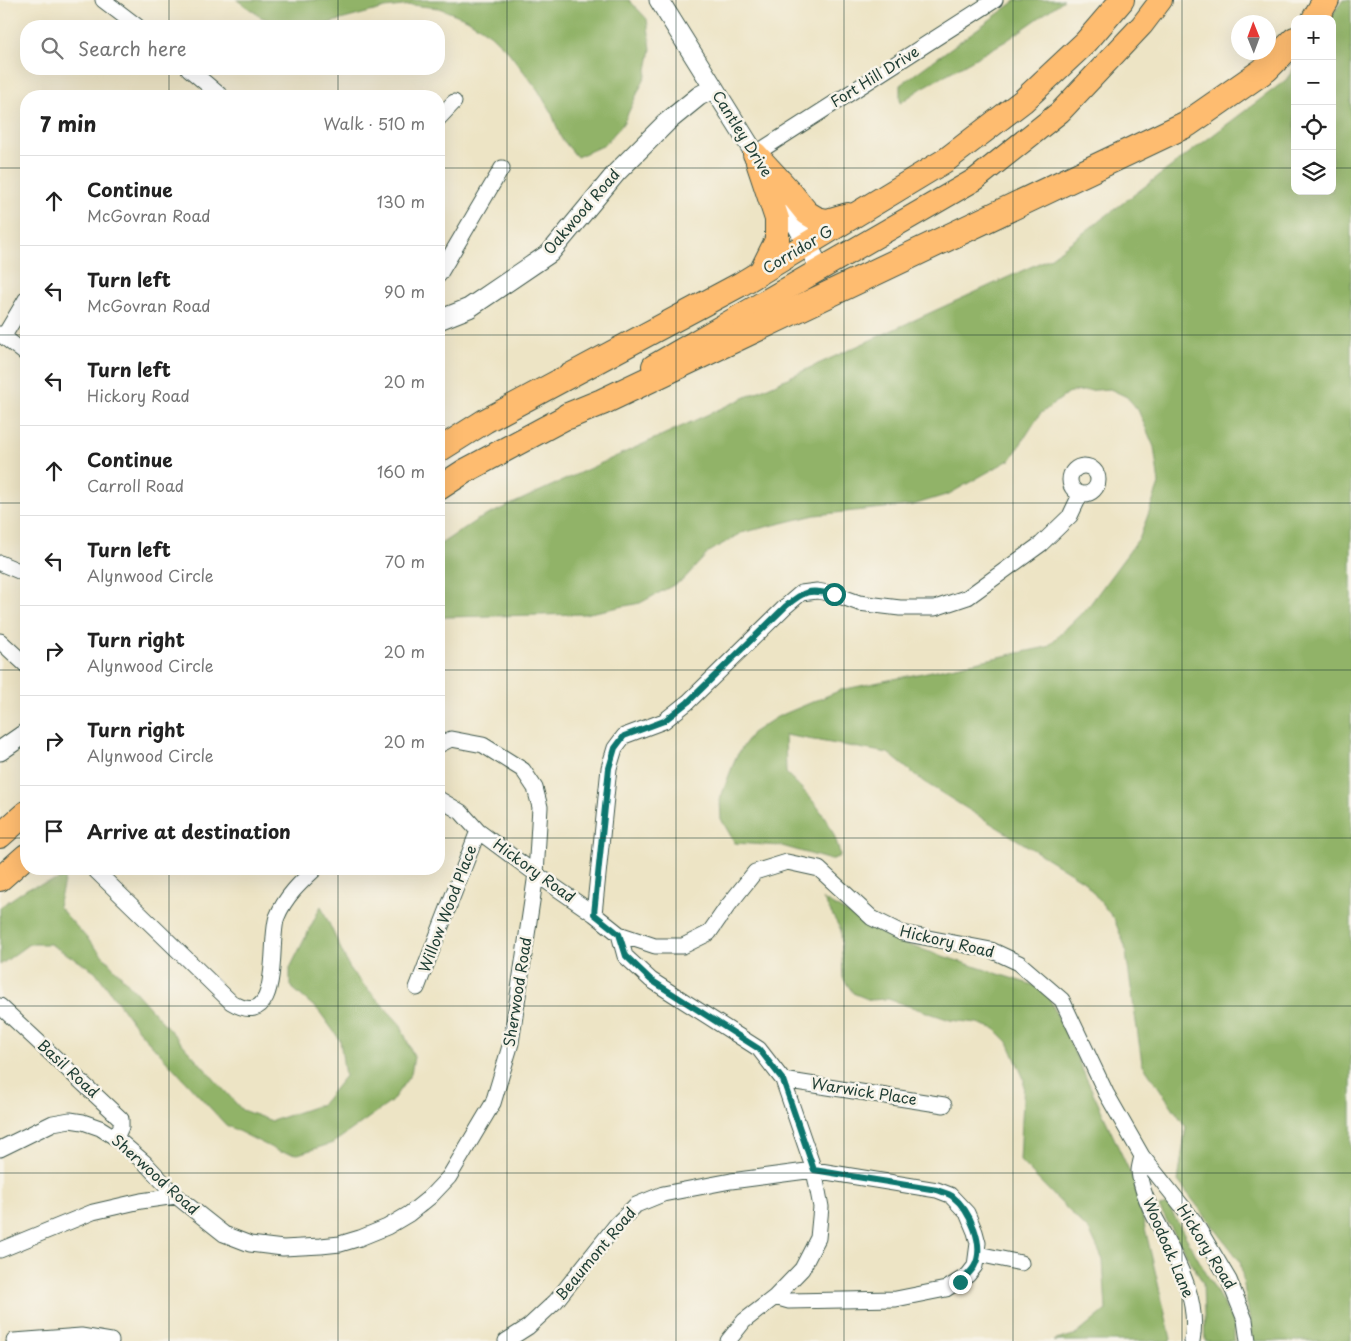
<!DOCTYPE html>
<html lang="en">
<head>
<meta charset="utf-8">
<style>
  :root { --surface:#fff; --page:#f6f6f6; --text:#222; --muted:#767676; --line:#e0e0e0 }
  body { margin:0; font-family:"Playpen Sans",sans-serif; background:var(--page); color:var(--text) }
  .controls { position:absolute; right:15px; top:15px; display:grid; overflow:hidden; border-radius:10px; box-shadow:0 5px 20px #0002 }
  .controls button { width:45px; height:45px; display:grid; place-items:center; padding:0; border:0; border-bottom:1px solid var(--line); background:var(--surface); color:var(--text); font:25px sans-serif }
  .compass { position:absolute; left:1231px; top:15px; width:45px; height:45px; border-radius:50%; background:var(--surface); box-shadow:0 5px 20px #0002; rotate:359deg }
  .stop { position:absolute; width:15px; height:15px; margin:-11px; border:4px solid #0f766e; border-radius:50%; background:#fff }
  .stop.end { background:#0f766e; border-color:#fff; box-shadow:0 1px 5px #0008 }
  .list { margin:0; padding:0; list-style:none }
  h2 { display:flex; justify-content:space-between; align-items:center; height:65px; margin:0; padding:0 20px; font-size:21px }
  h2 small { font-size:16px; font-weight:400; color:var(--muted) }
  .list li { display:grid; grid-template-columns:32px 1fr auto; gap:15px; align-items:center; box-sizing:border-box; height:90px; padding:0 20px; border-top:1px solid var(--line) }
  .list b { display:block; font-size:19px; white-space:nowrap }
  .list p { margin:0; font-size:16px; white-space:nowrap; color:var(--muted) }
  .list em { font-size:16px; font-style:normal; color:var(--muted) }
  .icon { flex:none; width:28px; height:28px; fill:none; stroke:currentColor; stroke-width:2; stroke-linecap:round; stroke-linejoin:round }
  .map { position:relative; flex:none; width:1351px; height:1341px; overflow:hidden }
  .search { position:absolute; background:var(--surface); box-shadow:0 5px 20px #0002; left:20px; top:20px; width:425px; height:55px; display:flex; align-items:center; gap:12px; box-sizing:border-box; padding:0 18px; border-radius:20px; color:var(--muted); font-size:19px }
  .panel { position:absolute; background:var(--surface); box-shadow:0 5px 20px #0002; left:20px; top:90px; width:425px; height:785px; border-radius:20px }
  .map>svg:first-child { display:block }
  .forest { fill:#91b367; stroke:#58784e }
  .lines { fill:none; stroke-linecap:round; stroke-linejoin:round }
  .minor-casing { stroke:#3e564a; stroke-width:17 }
  .tertiary-casing { stroke:#3e564a; stroke-width:21 }
  .primary-casing { stroke:#3e564a; stroke-width:24 }
  .trunk-casing { stroke:#3e564a; stroke-width:26 }
  .motorway-casing { stroke:#3e564a; stroke-width:28 }
  .minor { stroke:#fff; stroke-width:15 }
  .tertiary { stroke:#fff; stroke-width:19 }
  .primary { stroke:#febc70; stroke-width:22 }
  .trunk { stroke:#febc70; stroke-width:24 }
  .motorway { stroke:#febc70; stroke-width:26 }
  .route { stroke:#0f766e; stroke-width:6 }
  .grid { fill:none; stroke:#1f3d34; stroke-width:1; stroke-opacity:0.55 }
  .labels { text-anchor:middle; stroke-width:5; stroke-linejoin:round; paint-order:stroke }
  .street-label { font-size:15px; fill:#1f3d34; stroke:#f7f3e8 }
</style>
</head>
<body>
<div class="map">
<svg width="1351" height="1341" viewBox="0 0 1351 1341">
  <rect width="100%" height="100%" fill="#f7f3e8"/>
  <filter id="ink" filterUnits="userSpaceOnUse"><feTurbulence type="fractalNoise" baseFrequency=".02" numOctaves="2"/><feDisplacementMap in="SourceGraphic" scale="10" xChannelSelector="R" yChannelSelector="G"/><feConvolveMatrix kernelMatrix="1 2 1 2 8 2 1 2 1" color-interpolation-filters="sRGB"/></filter>
  <filter id="wash" filterUnits="userSpaceOnUse"><feTurbulence type="fractalNoise" baseFrequency=".0096" numOctaves="4" result="noise"/><feDisplacementMap in="SourceGraphic" scale="20" xChannelSelector="R" yChannelSelector="G"/><feGaussianBlur stdDeviation="1.12" result="paint"/><feColorMatrix in="noise" values="0 0 0 0 0 0 0 0 0 0 0 0 0 0 0 0 0 1.4 0 .05"/><feComposite in="paint" operator="in"/></filter>
  <g filter="url(#wash)">
    <rect width="100%" height="100%" fill="#ede4c5"/>
    <path class="forest" d="M237 0H629L647 19 651 49 646 75 623 124 604 145 577 157 561 138 552 114 538 90 507 50 490 34 467 19 439 8 411 5 385 8 318 26H283L261 17Z
      M1017 0H1064L1006 41 922 88 900 103V85Z
      M1343 0H1351V1341H1253L1240 1261 1178 1181 1186 1127 1142 1063 1125 946 1114 919 1084 881 924 782 888 753 785 735 786 773C811 797 834 821 840 856L831 860 782 846 735 843 721 819 720 799 736 757 752 733 777 717 841 690 1047 647 1088 607 1140 537 1159 484 1154 447 1138 410 1127 397 1110 389 1070 392 1040 414 1011 459 949 494 913 505 815 515 741 533 709 552 683 580 640 603 584 614 446 617 439 619V545L477 520 1050 258 1286 80 1295 67V191H1332V19H1329Z
      M65 878 58 906 242 1110 272 1121 322 1104 345 1076 340 1040 319 1011 290 986V968L321 906 351 971 400 1024 414 1057 411 1074 391 1102 333 1143 298 1154 280 1152 226 1125 139 1031 95 971 50 944H29L0 965V907L28 888Z
      M823 899 896 941 1045 989 1134 1181 1171 1339 1170 1341H1053L1077 1334 1106 1310 1103 1260 1090 1232 1020 1161 1024 1079 1008 1042 995 1029 977 1023 950 1020 888 999 870 1000 853 993 843 978 841 930Z
      M1168 1205 1234 1323V1341H1205L1203 1283 1159 1207Z"/>
  </g>
  <g filter="url(#ink)">
    <g class="lines">
      <defs>
        <path id="minor" d="M103 0 137 26
          M189 69 221 96
          M439 118 454 102
          M755 154 995 0
          M439 275 502 168
          M0 334 26 354
          M4 336 26 299
          M1070 480a14 14 0 1 1 28 0a14 14 0 1 1-28 0Z
          M0 563 26 574
          M0 641 26 665
          M439 799 461 812 478 831 536 874 594 914 619 934 655 946H683L709 933 727 907 755 872 787 862 819 869 872 918 902 933 991 950 1019 963 1062 1000 1106 1093 1142 1156 1194 1221 1229 1280 1245 1320 1248 1341
          M94 869 231 1002C284 1034 268 940 277 917 285 897 300 883 315 869
          M594 914 609 768 615 748 624 736 664 721 688 702 786 606 801 593 817 591 834 594 859 603 900 608H935L968 597 1041 544 1070 516 1080 495
          M619 934 625 956 651 980 759 1049 783 1080 814 1170 821 1207 818 1238 802 1269 775 1297 744 1321 728 1341
          M417 988 478 831
          M0 1006 121 1119V1127L116 1138
          M783 1080 944 1105
          M0 1149 53 1123 70 1120 83 1122 100 1128 116 1138 145 1163 176 1196 224 1234 250 1244 283 1248 321 1246 340 1244 360 1238 387 1227 409 1214 430 1197 449 1177 493 1103 511 1043 536 874 540 807 535 788 523 770 483 745 451 739 439 745
          M1142 1156C1141 1161 1139 1167 1139 1171 1141 1190 1150 1209 1159 1225 1177 1261 1200 1300 1192 1341
          M0 1250 93 1212 141 1201 176 1196
          M978 1254 1021 1263
          M14 1341 81 1336 111 1341
          M506 1341 528 1327 556 1301 617 1224 636 1205 663 1194 731 1181 814 1170 937 1190 950 1195 967 1213 975 1232 978 1243 975 1266 968 1275 946 1289 896 1299 789 1301 775 1297"/>
        <path id="tertiary" d="M659 0 780 194 821 270
          M439 320 469 308 550 253 617 172 667 122 699 96 714 88
          M0 751 26 733"/>
        <path id="primary" d="M653 366 976 179 1060 112 1142 25 1161 0"/>
        <path id="trunk" d="M755 154 791 193 807 213 817 219 827 221 848 215
          M758 162 777 219V240L761 272
          M439 450 485 421 741 284 946 160 1023 101 1086 42 1122 0
          M439 488 465 471 568 416
          M0 836 26 813
          M0 879 26 856"/>
        <path id="motorway" d="M1315 19 1326 0
          M568 416 602 402 1187 124 1266 69 1295 40"/>
      </defs>
      <use href="#minor" class="minor-casing"/>
      <use href="#tertiary" class="tertiary-casing"/>
      <use href="#primary" class="primary-casing"/>
      <use href="#trunk" class="trunk-casing"/>
      <use href="#motorway" class="motorway-casing"/>
      <use href="#minor" class="minor"/>
      <use href="#tertiary" class="tertiary"/>
      <use href="#primary" class="primary"/>
      <use href="#trunk" class="trunk"/>
      <use href="#motorway" class="motorway"/>
    </g>
  </g>
  <g class="lines" filter="url(#ink)">
    <path class="route" d="M834 594C809 590 806 589 786 606L688 702 664 721 624 736 615 748 609 768 594 914 619 934 626 956 651 980 759 1049 783 1080 814 1170 937 1190C942 1192 948 1193 952 1196 970 1210 986 1246 974 1267 970 1273 965 1277 960 1282"/>
  </g>
  <path class="grid" d="M169 0V26M338 0V26M507 0V1341M676 0V1341M844 0V1341M1013 0V1341M1182 0V1341M169 69V96M338 69V96M0 168H26M439 168H1295M1332 168H1351M0 335H26M439 335H1351M0 503H26M439 503H1351M0 670H26M439 670H1351M0 838H26M439 838H1351M169 869V1341M338 869V1341M0 1006H1351M0 1173H1351"/>
  <g class="labels">
    <g class="street-label">
      <text transform="translate(875 77) rotate(-32)" y="5">Fort Hill Drive</text>
      <text transform="translate(742 134) rotate(58)" y="5">Cantley Drive</text>
      <text transform="translate(582 212) rotate(-49)" y="5">Oakwood Road</text>
      <text transform="translate(798 250) rotate(-31)" y="5">Corridor G</text>
      <text transform="translate(534 871) rotate(36)" y="5">Hickory Road</text>
      <text transform="translate(448 909) rotate(-69)" y="5">Willow Wood Place</text>
      <text transform="translate(947 942) rotate(13)" y="5">Hickory Road</text>
      <text transform="translate(518 992) rotate(-81)" y="5">Sherwood Road</text>
      <text transform="translate(68 1069) rotate(43)" y="5">Basil Road</text>
      <text transform="translate(864 1092) rotate(9)" y="5">Warwick Place</text>
      <text transform="translate(155 1175) rotate(42)" y="5">Sherwood Road</text>
      <text transform="translate(1206 1247) rotate(58)" y="5">Hickory Road</text>
      <text transform="translate(1168 1248) rotate(67)" y="5">Woodoak Lane</text>
      <text transform="translate(596 1254) rotate(-50)" y="5">Beaumont Road</text>
    </g>
  </g>
</svg>
<div class="controls">
<button>+</button>
<button>−</button>
<button><svg class="icon" aria-label="locate" viewBox="0 0 24 24"><circle cx="12" cy="12" r="6"/><path d="M12 2v4M12 18v4M2 12h4M18 12h4"/></svg></button>
<button><svg class="icon" aria-label="layers" viewBox="0 0 24 24"><path d="M12 4l9 5-9 5-9-5zM3 14l9 5 9-5"/></svg></button>
</div>
<svg class="compass" viewBox="-18 -18 36 36"><path d="M0-13l5 13h-10z" fill="#e53935"/><path d="M0 13l5-13h-10z" fill="#767676"/></svg>
<div class="stop" style="left:834px;top:594px"></div>
<div class="stop end" style="left:960px;top:1282px"></div>
<div class="search"><svg class="icon" aria-label="search" viewBox="0 0 24 24"><circle cx="10" cy="10" r="6"/><path d="M15 15l6 6"/></svg>Search here</div>
<section class="panel">
<h2>7 min<small>Walk · 510 m</small></h2>
<ul class="list">
<li><svg class="icon" aria-label="ahead" viewBox="0 0 24 24"><path d="M12 20V5M6 11l6-6 6 6"/></svg><div><b>Continue</b><p>McGovran Road</p></div><em>130 m</em></li>
<li><svg class="icon" aria-label="left" viewBox="0 0 24 24"><path d="M17 20v-9H6M10 6l-5 5 5 5"/></svg><div><b>Turn left</b><p>McGovran Road</p></div><em>90 m</em></li>
<li><svg class="icon" aria-label="left" viewBox="0 0 24 24"><path d="M17 20v-9H6M10 6l-5 5 5 5"/></svg><div><b>Turn left</b><p>Hickory Road</p></div><em>20 m</em></li>
<li><svg class="icon" aria-label="ahead" viewBox="0 0 24 24"><path d="M12 20V5M6 11l6-6 6 6"/></svg><div><b>Continue</b><p>Carroll Road</p></div><em>160 m</em></li>
<li><svg class="icon" aria-label="left" viewBox="0 0 24 24"><path d="M17 20v-9H6M10 6l-5 5 5 5"/></svg><div><b>Turn left</b><p>Alynwood Circle</p></div><em>70 m</em></li>
<li><svg class="icon" aria-label="right" viewBox="0 0 24 24"><path d="M7 20v-9h11M14 6l5 5-5 5"/></svg><div><b>Turn right</b><p>Alynwood Circle</p></div><em>20 m</em></li>
<li><svg class="icon" aria-label="right" viewBox="0 0 24 24"><path d="M7 20v-9h11M14 6l5 5-5 5"/></svg><div><b>Turn right</b><p>Alynwood Circle</p></div><em>20 m</em></li>
<li><svg class="icon" aria-label="arrive" viewBox="0 0 24 24"><path d="M6 21V4h12l-3 4 3 4H6"/></svg><div><b>Arrive at destination</b></div></li>
</ul>
</section>
</div>
</body>
</html>
